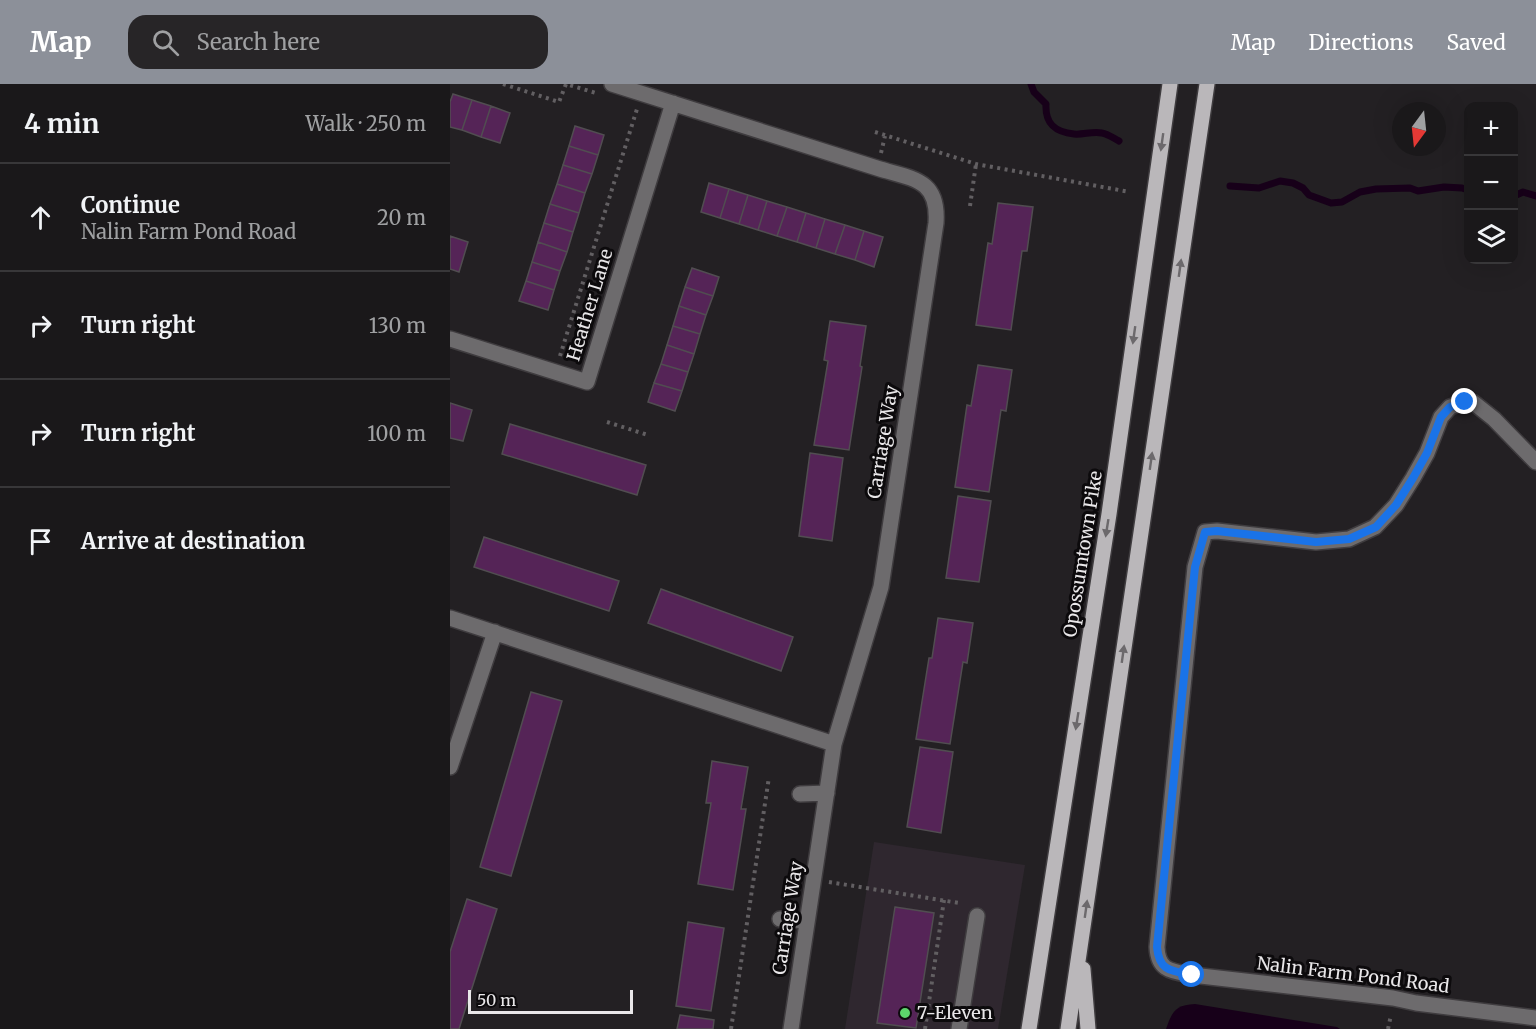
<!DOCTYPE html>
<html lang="en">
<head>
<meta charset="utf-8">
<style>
  :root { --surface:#1a181a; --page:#272527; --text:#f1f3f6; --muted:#9fa0a2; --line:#383739; --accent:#8c9099 }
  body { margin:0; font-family:Merriweather,serif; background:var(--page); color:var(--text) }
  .controls { position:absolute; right:18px; top:18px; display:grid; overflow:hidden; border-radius:12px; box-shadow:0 6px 24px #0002 }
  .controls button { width:54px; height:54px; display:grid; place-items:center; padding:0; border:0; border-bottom:2px solid var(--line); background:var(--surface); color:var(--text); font:30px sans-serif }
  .compass { position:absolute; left:942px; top:18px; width:54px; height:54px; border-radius:50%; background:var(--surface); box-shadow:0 6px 24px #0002; rotate:195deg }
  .scale { position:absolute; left:18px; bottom:15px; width:165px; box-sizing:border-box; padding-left:6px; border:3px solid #e9e7e9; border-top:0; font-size:16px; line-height:21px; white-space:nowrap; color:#e9e7e9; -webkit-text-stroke:4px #0c0a0c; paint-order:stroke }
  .stop { position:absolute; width:18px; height:18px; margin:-14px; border:4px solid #1a73e8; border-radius:50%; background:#fff }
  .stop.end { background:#1a73e8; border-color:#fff; box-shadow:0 2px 6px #0008 }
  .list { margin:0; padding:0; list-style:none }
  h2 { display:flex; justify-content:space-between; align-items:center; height:78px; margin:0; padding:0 24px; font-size:26px }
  h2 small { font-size:20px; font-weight:400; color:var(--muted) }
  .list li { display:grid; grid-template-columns:39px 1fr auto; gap:18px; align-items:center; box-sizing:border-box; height:108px; padding:0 24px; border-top:2px solid var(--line) }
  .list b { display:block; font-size:22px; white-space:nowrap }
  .list p { margin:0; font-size:20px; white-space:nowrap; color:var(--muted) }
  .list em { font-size:20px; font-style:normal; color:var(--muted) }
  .icon { flex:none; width:33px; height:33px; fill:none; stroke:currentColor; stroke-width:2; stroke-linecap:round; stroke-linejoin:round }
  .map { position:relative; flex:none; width:1086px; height:945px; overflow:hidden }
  header { display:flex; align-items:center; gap:36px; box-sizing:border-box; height:84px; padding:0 30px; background:var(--accent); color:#fff }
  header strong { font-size:28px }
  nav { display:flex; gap:33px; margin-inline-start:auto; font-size:21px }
  .search { width:420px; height:54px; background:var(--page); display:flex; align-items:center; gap:15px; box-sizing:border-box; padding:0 21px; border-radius:18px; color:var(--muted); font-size:22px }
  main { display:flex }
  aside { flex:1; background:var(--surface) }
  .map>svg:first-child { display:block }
  .built { fill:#2f272f }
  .water { fill:#170019 }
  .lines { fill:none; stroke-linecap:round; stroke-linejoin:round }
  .stream { stroke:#170019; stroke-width:7 }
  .building { fill:#552457; stroke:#514d51; stroke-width:1.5 }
  .minor-casing { stroke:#3f3c3f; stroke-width:18 }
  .major-casing { stroke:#3f3c3f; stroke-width:18 }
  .path { stroke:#625f62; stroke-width:4; stroke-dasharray:3 4.5; stroke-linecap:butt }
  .minor { stroke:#6d6b6d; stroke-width:15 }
  .major { stroke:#bab7ba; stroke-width:15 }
  .oneway { fill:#6c696c }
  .route { stroke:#1a73e8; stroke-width:8 }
  .poi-dot { fill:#5dd56c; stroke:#0c0a0c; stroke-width:2 }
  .labels { text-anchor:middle; stroke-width:6; stroke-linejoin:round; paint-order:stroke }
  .street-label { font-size:18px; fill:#e9e7e9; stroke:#0c0a0c }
  .poi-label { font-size:18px; fill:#e9e7e9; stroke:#0c0a0c; text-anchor:start }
</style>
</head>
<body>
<header>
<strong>Map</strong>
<div class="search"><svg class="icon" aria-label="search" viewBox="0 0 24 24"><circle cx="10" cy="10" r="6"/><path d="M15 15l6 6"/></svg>Search here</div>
<nav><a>Map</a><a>Directions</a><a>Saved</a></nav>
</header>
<main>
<aside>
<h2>4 min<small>Walk · 250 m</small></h2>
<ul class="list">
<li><svg class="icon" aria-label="ahead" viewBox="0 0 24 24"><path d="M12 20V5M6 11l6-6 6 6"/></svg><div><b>Continue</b><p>Nalin Farm Pond Road</p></div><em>20 m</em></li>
<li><svg class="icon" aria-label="right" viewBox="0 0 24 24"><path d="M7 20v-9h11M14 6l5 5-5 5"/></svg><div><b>Turn right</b></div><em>130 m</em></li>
<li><svg class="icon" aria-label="right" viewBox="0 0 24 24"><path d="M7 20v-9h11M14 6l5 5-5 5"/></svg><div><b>Turn right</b></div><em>100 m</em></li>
<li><svg class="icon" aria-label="arrive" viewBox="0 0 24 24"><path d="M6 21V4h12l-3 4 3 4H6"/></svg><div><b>Arrive at destination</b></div></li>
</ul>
</aside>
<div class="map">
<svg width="1086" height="945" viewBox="0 0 1086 945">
  <rect width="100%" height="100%" fill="#232023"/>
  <path class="built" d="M424 758 575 781 548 945H395Z"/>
  <path class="water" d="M745 920 887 943 890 945H716C722 928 725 921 745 920Z"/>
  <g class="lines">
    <path class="stream" d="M581 0 584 8 596 20C595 39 604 48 624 50 633 51 642 47 652 49 658 50 663 54 669 57
      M780 102 809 104 830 97 843 99 853 104 859 111 881 119 892 118 910 108 926 105 960 104 968 107 994 103 1012 104 1018 106
      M1064 112 1073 108 1086 112"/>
  </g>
  <path class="building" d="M3 10 22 16 12 46 0 43V18Z
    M22 16 41 22 31 53 12 46Z
    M41 22 60 29 50 59 31 53Z
    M125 42 154 51 148 71 119 62Z
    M119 62 148 71 142 90 113 81Z
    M113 81 142 90 135 109 107 100Z
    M259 99 279 105 270 134 251 128Z
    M107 100 135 109 129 129 100 120Z
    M279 105 298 111 289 140 270 134Z
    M298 111 317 117 308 146 289 140Z
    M317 117 337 123 327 152 308 146Z
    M548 119 583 123 577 167H572L561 246 526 241 538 159 542 160Z
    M100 120 129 129 123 148 94 139Z
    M337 123 356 129 347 158 327 152Z
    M356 129 375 135 366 164 347 158Z
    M375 135 395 141 385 170 366 164Z
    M94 139 123 148 117 168 88 158Z
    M395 141 414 147 405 176 385 170Z
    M414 147 433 153 424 183 405 176Z
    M0 152 18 158 9 188 0 185Z
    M88 158 117 168 110 187 82 178Z
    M82 178 110 187 104 206 76 197Z
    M242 184 269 193 263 212 235 203Z
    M76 197 104 206 98 226 69 217Z
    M235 203 263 212 256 231 229 222Z
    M229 222 256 231 250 250 223 242Z
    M380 237 416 242 410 282 412 283 399 366 364 361 378 277 374 276Z
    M223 242 250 250 244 270 217 261Z
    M217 261 244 270 238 288 211 280Z
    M211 280 238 288 232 307 204 299Z
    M528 281 562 286 556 327 551 326 539 408 505 403 517 321 521 322Z
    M204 299 232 307 225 327 198 318Z
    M0 319 22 326 13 357 0 354Z
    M60 340 196 381 187 411 52 370Z
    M360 369 393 374 382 457 349 452Z
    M508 412 541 417 529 498 496 494Z
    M34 453 169 497 159 527 24 483Z
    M211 505 343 553 331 587 198 539Z
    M488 534 523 539 517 579 513 578 500 660 466 655 479 574H482Z
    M81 608 112 617 61 792 30 783Z
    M470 663 503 668 491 749 457 743Z
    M262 677 298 683 291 725H296L283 806 248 800 261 719H256Z
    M17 815 47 825 9 945H0V868Z
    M445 823 484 829 466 944 427 939Z
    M238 838 274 844 261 927 226 922Z
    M230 931 264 936 263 945H227Z"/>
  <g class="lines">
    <defs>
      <path id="minor" d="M162 0 430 85C464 95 489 96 486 139L431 503 384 660 341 945
        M0 255 137 298 223 19
        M1086 378 1044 335 1024 319 1015 318 1000 323 991 333 977 369 963 394 946 421 925 443 899 455 866 458 767 447 755 448 745 483 707 863C708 887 721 887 742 891L943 914 966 919 1086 934
        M0 534 384 660
        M0 683 45 548
        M350 710 377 709
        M330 835 357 837
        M509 945 527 832"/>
      <path id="major" d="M633 885 638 945
        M579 945 659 430 720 0
        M618 945 757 0"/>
    </defs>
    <use href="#minor" class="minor-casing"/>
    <use href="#major" class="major-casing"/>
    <path class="path" d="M53 0 109 18 116 0 146 9
      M425 48 526 80 680 108
      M431 69 435 52
      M520 122 526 80
      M110 272 187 25
      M157 338 198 351
      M379 798 509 819
      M281 945 319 693
      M475 945 494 816
      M938 945 941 931"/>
    <use href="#minor" class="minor"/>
    <use href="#major" class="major"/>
  </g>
  <defs><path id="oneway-solid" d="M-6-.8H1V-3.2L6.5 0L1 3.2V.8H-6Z" transform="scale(1.5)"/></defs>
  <g class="oneway">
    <use href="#oneway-solid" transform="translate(712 58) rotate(98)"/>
    <use href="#oneway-solid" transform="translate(730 184) rotate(-82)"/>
    <use href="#oneway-solid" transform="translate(684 251) rotate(98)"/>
    <use href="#oneway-solid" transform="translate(701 377) rotate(-82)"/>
    <use href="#oneway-solid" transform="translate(657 444) rotate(99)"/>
    <use href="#oneway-solid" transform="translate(673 570) rotate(-82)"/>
    <use href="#oneway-solid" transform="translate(627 637) rotate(99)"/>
    <use href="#oneway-solid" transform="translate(636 825) rotate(-82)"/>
  </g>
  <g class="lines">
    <path class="route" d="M742 891C721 887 709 887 707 863L745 483 755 448 767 447 866 458 899 455 926 443 946 421 963 394 977 369 991 333 1000 323 1015 318"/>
  </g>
  <circle class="poi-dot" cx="455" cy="929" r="6"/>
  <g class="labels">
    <g class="street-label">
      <text transform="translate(140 221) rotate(-73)" y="6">Heather Lane</text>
      <text transform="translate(433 358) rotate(-81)" y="6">Carriage Way</text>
      <text transform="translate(633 470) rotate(-81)" y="6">Opossumtown Pike</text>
      <text transform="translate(338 834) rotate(-81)" y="6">Carriage Way</text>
      <text transform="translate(903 891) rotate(7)" y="6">Nalin Farm Pond Road</text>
    </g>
    <g class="poi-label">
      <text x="467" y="935">7-Eleven</text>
    </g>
  </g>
</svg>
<div class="controls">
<button>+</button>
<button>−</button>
<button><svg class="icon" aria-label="layers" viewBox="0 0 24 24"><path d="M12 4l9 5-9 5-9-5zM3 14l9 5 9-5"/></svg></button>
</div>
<svg class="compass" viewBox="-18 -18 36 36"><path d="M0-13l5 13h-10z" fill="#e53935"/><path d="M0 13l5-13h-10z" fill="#9fa0a2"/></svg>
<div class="scale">50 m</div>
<div class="stop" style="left:742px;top:891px"></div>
<div class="stop end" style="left:1015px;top:318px"></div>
</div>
</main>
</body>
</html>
